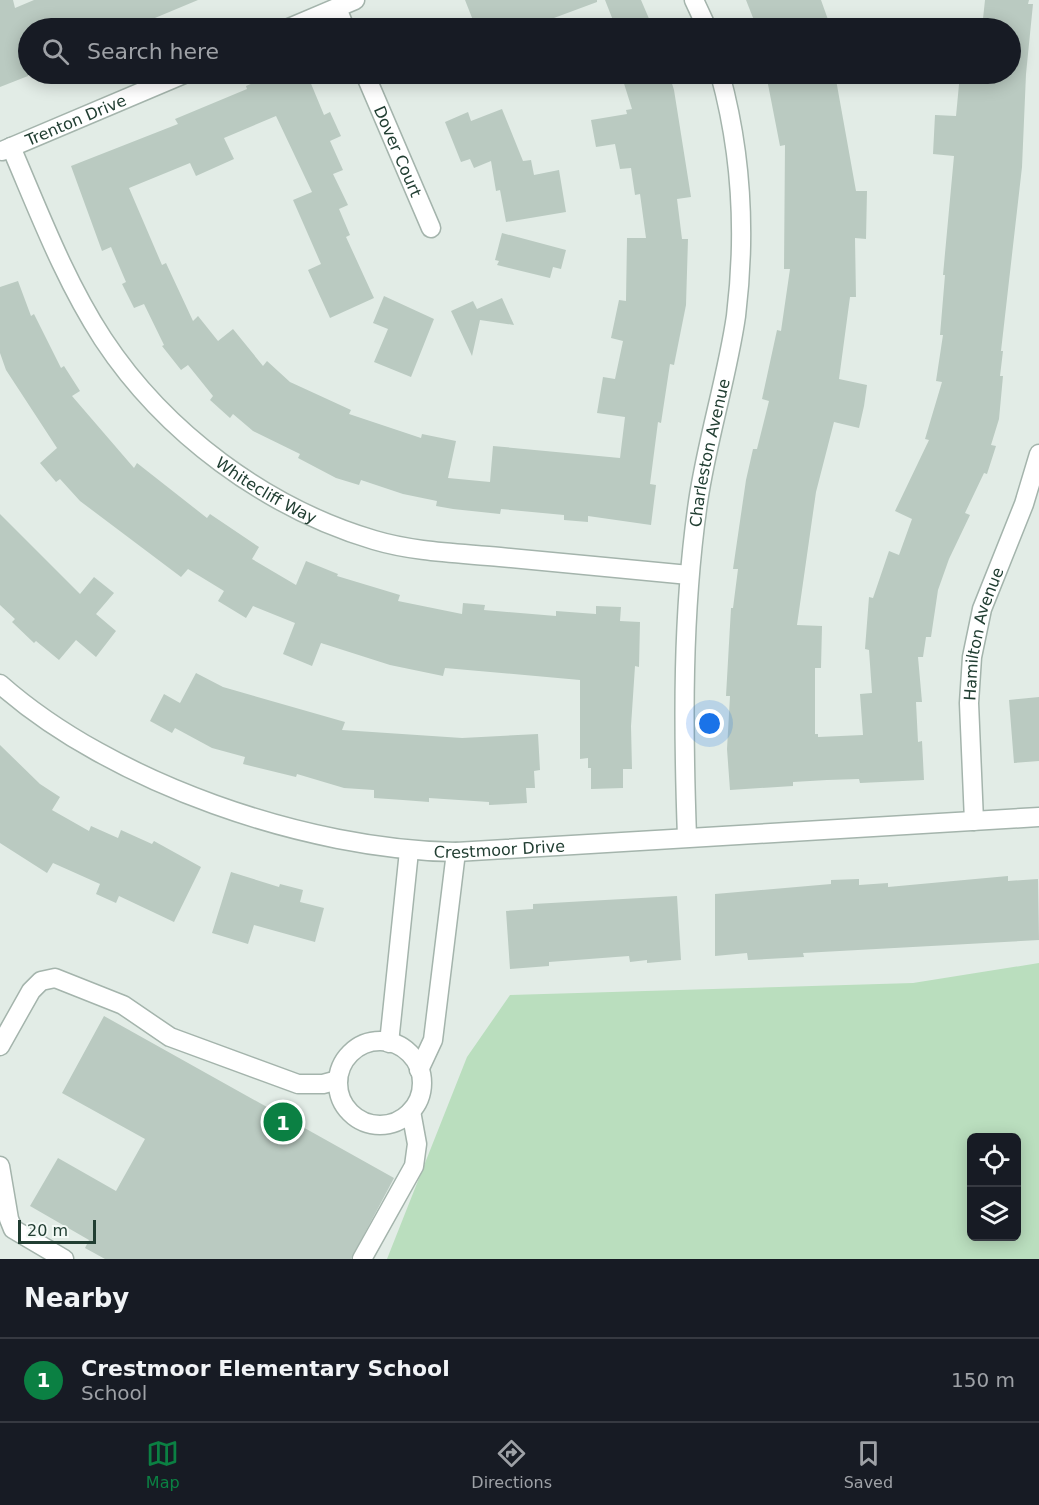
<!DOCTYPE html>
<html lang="en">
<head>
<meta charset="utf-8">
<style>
  :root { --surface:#171b24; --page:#20242c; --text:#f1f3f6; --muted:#9ea1a6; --line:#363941; --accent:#0b8043 }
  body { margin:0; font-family:"DejaVu Sans",sans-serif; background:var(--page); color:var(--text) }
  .controls { position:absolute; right:18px; bottom:18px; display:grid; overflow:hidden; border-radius:9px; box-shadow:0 3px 15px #0003 }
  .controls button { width:54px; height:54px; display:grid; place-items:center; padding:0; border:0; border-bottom:2px solid var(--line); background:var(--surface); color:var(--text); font:30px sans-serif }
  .scale { position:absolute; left:18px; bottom:15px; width:78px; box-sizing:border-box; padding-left:6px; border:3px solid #213e32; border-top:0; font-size:16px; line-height:21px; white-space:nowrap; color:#213e32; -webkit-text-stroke:4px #f2f9f5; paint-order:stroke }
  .you { position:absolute; left:710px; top:724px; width:21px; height:21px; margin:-15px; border:4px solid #fff; border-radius:50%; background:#1a73e8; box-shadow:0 0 0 9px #1a73e833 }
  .badge { display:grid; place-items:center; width:39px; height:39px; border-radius:50%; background:var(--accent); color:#fff; font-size:20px; font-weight:700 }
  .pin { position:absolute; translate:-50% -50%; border:3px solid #fff; box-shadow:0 2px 6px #0006 }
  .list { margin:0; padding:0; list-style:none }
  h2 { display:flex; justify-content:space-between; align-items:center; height:78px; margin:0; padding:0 24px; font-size:26px }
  h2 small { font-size:20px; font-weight:400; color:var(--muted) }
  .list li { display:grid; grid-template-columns:39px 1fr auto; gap:18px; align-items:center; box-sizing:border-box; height:84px; padding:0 24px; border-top:2px solid var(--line) }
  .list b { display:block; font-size:22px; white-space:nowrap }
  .list p { margin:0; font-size:20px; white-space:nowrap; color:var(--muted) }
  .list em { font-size:20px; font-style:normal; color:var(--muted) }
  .icon { flex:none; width:33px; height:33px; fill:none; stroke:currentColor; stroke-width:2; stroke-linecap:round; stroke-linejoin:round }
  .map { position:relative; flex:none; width:1039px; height:1259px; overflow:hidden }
  .search { position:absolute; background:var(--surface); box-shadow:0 3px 15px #0003; left:18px; right:18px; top:18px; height:66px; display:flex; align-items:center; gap:15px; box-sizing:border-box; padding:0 21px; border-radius:33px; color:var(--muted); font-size:22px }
  .sheet { height:162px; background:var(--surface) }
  nav { display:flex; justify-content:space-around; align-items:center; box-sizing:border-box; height:84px; border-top:2px solid var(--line); background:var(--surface); font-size:16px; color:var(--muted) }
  nav a { display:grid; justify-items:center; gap:3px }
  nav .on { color:var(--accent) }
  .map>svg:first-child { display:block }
  .green { fill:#badebe; fill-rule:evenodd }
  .building { fill:#bacac1 }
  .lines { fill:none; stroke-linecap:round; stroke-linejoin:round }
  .minor-casing { stroke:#a4b4ac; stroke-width:21 }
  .minor { stroke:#fff; stroke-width:18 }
  .labels { text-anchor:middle; stroke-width:4.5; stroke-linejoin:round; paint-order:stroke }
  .street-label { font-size:16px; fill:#213e32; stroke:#f2f9f5 }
</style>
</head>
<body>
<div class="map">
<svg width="1039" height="1259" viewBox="0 0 1039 1259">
  <rect width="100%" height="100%" fill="#e2ece6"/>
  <path class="green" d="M1039 963V1259H387L467 1057 510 995 913 983ZM972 1138H1016V1236H972Z"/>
  <path class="building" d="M0 0H13L15 8 34 0H198L131 28H28V76L0 87Z
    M465 0H597V2L527 28H476Z
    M605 0H641L653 28H616Z
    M746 0H821L831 28H757Z
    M985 0H1029L1028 4H1033L1026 74 1022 167 1001 351H1003L1000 376H1003L999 419 991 445 996 446 987 474 984 473 965 513 970 515 949 559 938 590 931 637H926L923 657H918L922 702H916L918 742 922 741 924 780 860 783 859 779 827 780 793 782V786L730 790 727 749 730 696H726L731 608H733L738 569H733L746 480 753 449H757L769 401 762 399 777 330 781 331 790 269H784L785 145 780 146 766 74H835L856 191H867L866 239 855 238 856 297H850L839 379 867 385 864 406 859 428 834 422 816 492 797 625 822 626 821 668H815V734H818V737L863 735 860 694 872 693 869 650 865 649 869 597 873 598 889 551 899 555 912 519 895 511 929 440 925 439 942 382 936 381 943 335H940L945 275H943L954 156 933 154 935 115 956 116 960 74H1011V28H982Z
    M274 74H307L324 115 330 112 341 136 330 141 343 170 333 174 348 205 339 209 350 235 346 237 374 298 330 318 308 270 321 264 293 200 312 192 276 116 224 138 234 159 196 176 190 163 129 188 162 265 166 263 193 321 198 316 218 341 233 329 263 366 267 361 290 382 351 410 349 414 421 438 422 434 456 441 448 478 490 482 493 446 620 458 625 417 597 413 603 377 615 379 623 341 611 338 619 300 626 301 627 238H646L640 194 635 195 631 168 620 169 615 144 596 147 591 120 627 114 626 110 632 109 621 74H669L674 90 691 197 677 199 682 239H688L686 305 674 365 670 364 661 423 658 422 650 484 656 485 651 525 588 516V522L564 520V515L501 509 500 514 453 509 436 506 437 501 403 494 361 480 359 485 336 478 298 458 300 454 253 431 233 414 230 418 210 400 213 396 188 365 181 370 162 346 164 345 144 304 134 308 122 284 126 282 111 247 102 251 71 166 178 124 175 119 247 89 246 86Z
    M502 109 523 161 531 160 534 175 559 170 566 212 506 222 500 190 496 191 491 161 474 168 470 159 461 162 445 122 468 112 471 121Z
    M502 233 566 250 561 269 553 267 550 278 497 265 499 261 495 260Z
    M18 281 31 316 34 314 61 368 64 366 80 391 72 396 134 468 137 463 207 518 210 514 259 547 252 559 296 585 306 561 338 574 337 576 400 595 398 601 462 614 463 603 485 605 484 610 556 616V611L596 614V606L621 607 620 621 640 622 639 667 635 666 631 726 632 769H623V788L591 789V768H588V758L580 759V680L445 668 443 676 390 665 321 643 312 666 283 654 295 623 253 606 246 618 218 601 224 591 188 569 181 577 80 501 60 479 56 482 40 463 57 448 6 370 0 353V287Z
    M384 296 434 319 411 377 374 362 388 329 373 323Z
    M502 298 514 325 480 320 472 356 451 311 473 301 477 309Z
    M0 514 80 594 94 577 114 593 96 614 116 631 96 657 76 640 59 660 36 641 34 643 12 622 15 619 0 605Z
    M196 673 223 687 345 722 342 730 462 738 538 734 540 770 534 771 535 788H526L527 803 489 805V802L429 798V802L403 800 374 798V790L344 788 297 774 296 777 243 764 245 757 212 748 175 728 172 733 150 721 164 694 180 703Z
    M1039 697V761L1014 763 1009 700Z
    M0 745 40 784 60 797 52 810 89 831 91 826 118 838 121 830 152 844 154 841 201 867 174 922 119 896 116 903 96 894 100 884 53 863 47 873 0 843Z
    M231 872 279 887 280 884 303 890 300 902 324 908 315 942 254 925 248 944 212 933Z
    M1008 876V881L1038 879 1039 940 803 953 804 957 748 960 747 953 715 956V894L831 884V880L859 879V885L888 883V887Z
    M677 896 681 960 647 963V960L630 962 629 956 549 962V966L510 969 506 911 533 909V904Z
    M104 1016 394 1178 351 1259H105L85 1248 89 1240 30 1206 58 1158 116 1191 145 1139 62 1093Z"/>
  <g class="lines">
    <defs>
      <g id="minor">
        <path d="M694 0 707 28"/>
        <path d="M337 8 345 28"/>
        <path d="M289 28 355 0"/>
        <path id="s1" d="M365 74 431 228"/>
        <path id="s2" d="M11 147C39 212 64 279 103 339 165 433 266 508 374 540 414 552 458 553 500 557 563 563 626 569 689 575"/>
        <path id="s3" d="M2 151 184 74"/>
        <path id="s4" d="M0 684C112 783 307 850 456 852L1039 817"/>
        <path id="s5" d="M974 821 969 703 972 657 982 609 1024 504 1039 454"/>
        <path id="s6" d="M687 837C683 725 682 614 698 502 707 440 727 378 736 316 746 234 742 154 720 74"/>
        <circle cx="380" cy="1083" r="42"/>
        <path d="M389 1043 409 851"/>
        <path d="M0 1046 31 991 41 981 55 978 123 1005 170 1037 298 1084H323L338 1080"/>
        <path d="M419 1070 433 1040 456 852"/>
        <path d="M0 1166 9 1219 13 1229 64 1259"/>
        <path d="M362 1259 414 1166 417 1144 411 1111"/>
      </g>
    </defs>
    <use href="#minor" class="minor-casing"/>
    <use href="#minor" class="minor"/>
  </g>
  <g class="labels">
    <g class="street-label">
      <text dy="6" stroke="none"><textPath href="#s3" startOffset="80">Trenton Drive</textPath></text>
      <text dy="6" stroke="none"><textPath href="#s1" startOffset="84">Dover Court</textPath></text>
      <text dy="6" stroke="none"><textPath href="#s6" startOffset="386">Charleston Avenue</textPath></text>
      <text dy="6" stroke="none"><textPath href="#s2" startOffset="438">Whitecliff Way</textPath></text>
      <text dy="6" stroke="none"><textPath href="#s5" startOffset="189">Hamilton Avenue</textPath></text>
      <text dy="6" stroke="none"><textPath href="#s4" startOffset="538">Crestmoor Drive</textPath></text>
    </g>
  </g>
</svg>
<div class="controls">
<button><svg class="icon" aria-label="locate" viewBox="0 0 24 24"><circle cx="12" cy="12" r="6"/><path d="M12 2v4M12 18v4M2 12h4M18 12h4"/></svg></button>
<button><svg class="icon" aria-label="layers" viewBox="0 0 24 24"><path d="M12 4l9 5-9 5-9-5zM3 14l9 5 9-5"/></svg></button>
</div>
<div class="scale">20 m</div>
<div class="you"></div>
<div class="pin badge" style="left:283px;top:1122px">1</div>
<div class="search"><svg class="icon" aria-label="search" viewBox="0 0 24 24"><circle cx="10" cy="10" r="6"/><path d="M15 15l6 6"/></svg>Search here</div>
</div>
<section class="sheet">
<h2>Nearby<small></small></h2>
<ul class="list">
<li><span class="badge">1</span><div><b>Crestmoor Elementary School</b><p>School</p></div><em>150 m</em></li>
</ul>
</section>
<nav>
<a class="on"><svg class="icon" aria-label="map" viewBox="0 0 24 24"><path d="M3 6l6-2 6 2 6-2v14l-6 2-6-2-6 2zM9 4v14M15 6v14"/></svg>Map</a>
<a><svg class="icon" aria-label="directions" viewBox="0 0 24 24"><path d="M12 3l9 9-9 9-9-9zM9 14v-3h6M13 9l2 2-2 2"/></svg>Directions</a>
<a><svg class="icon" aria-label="saved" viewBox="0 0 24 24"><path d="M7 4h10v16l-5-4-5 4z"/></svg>Saved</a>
</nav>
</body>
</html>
